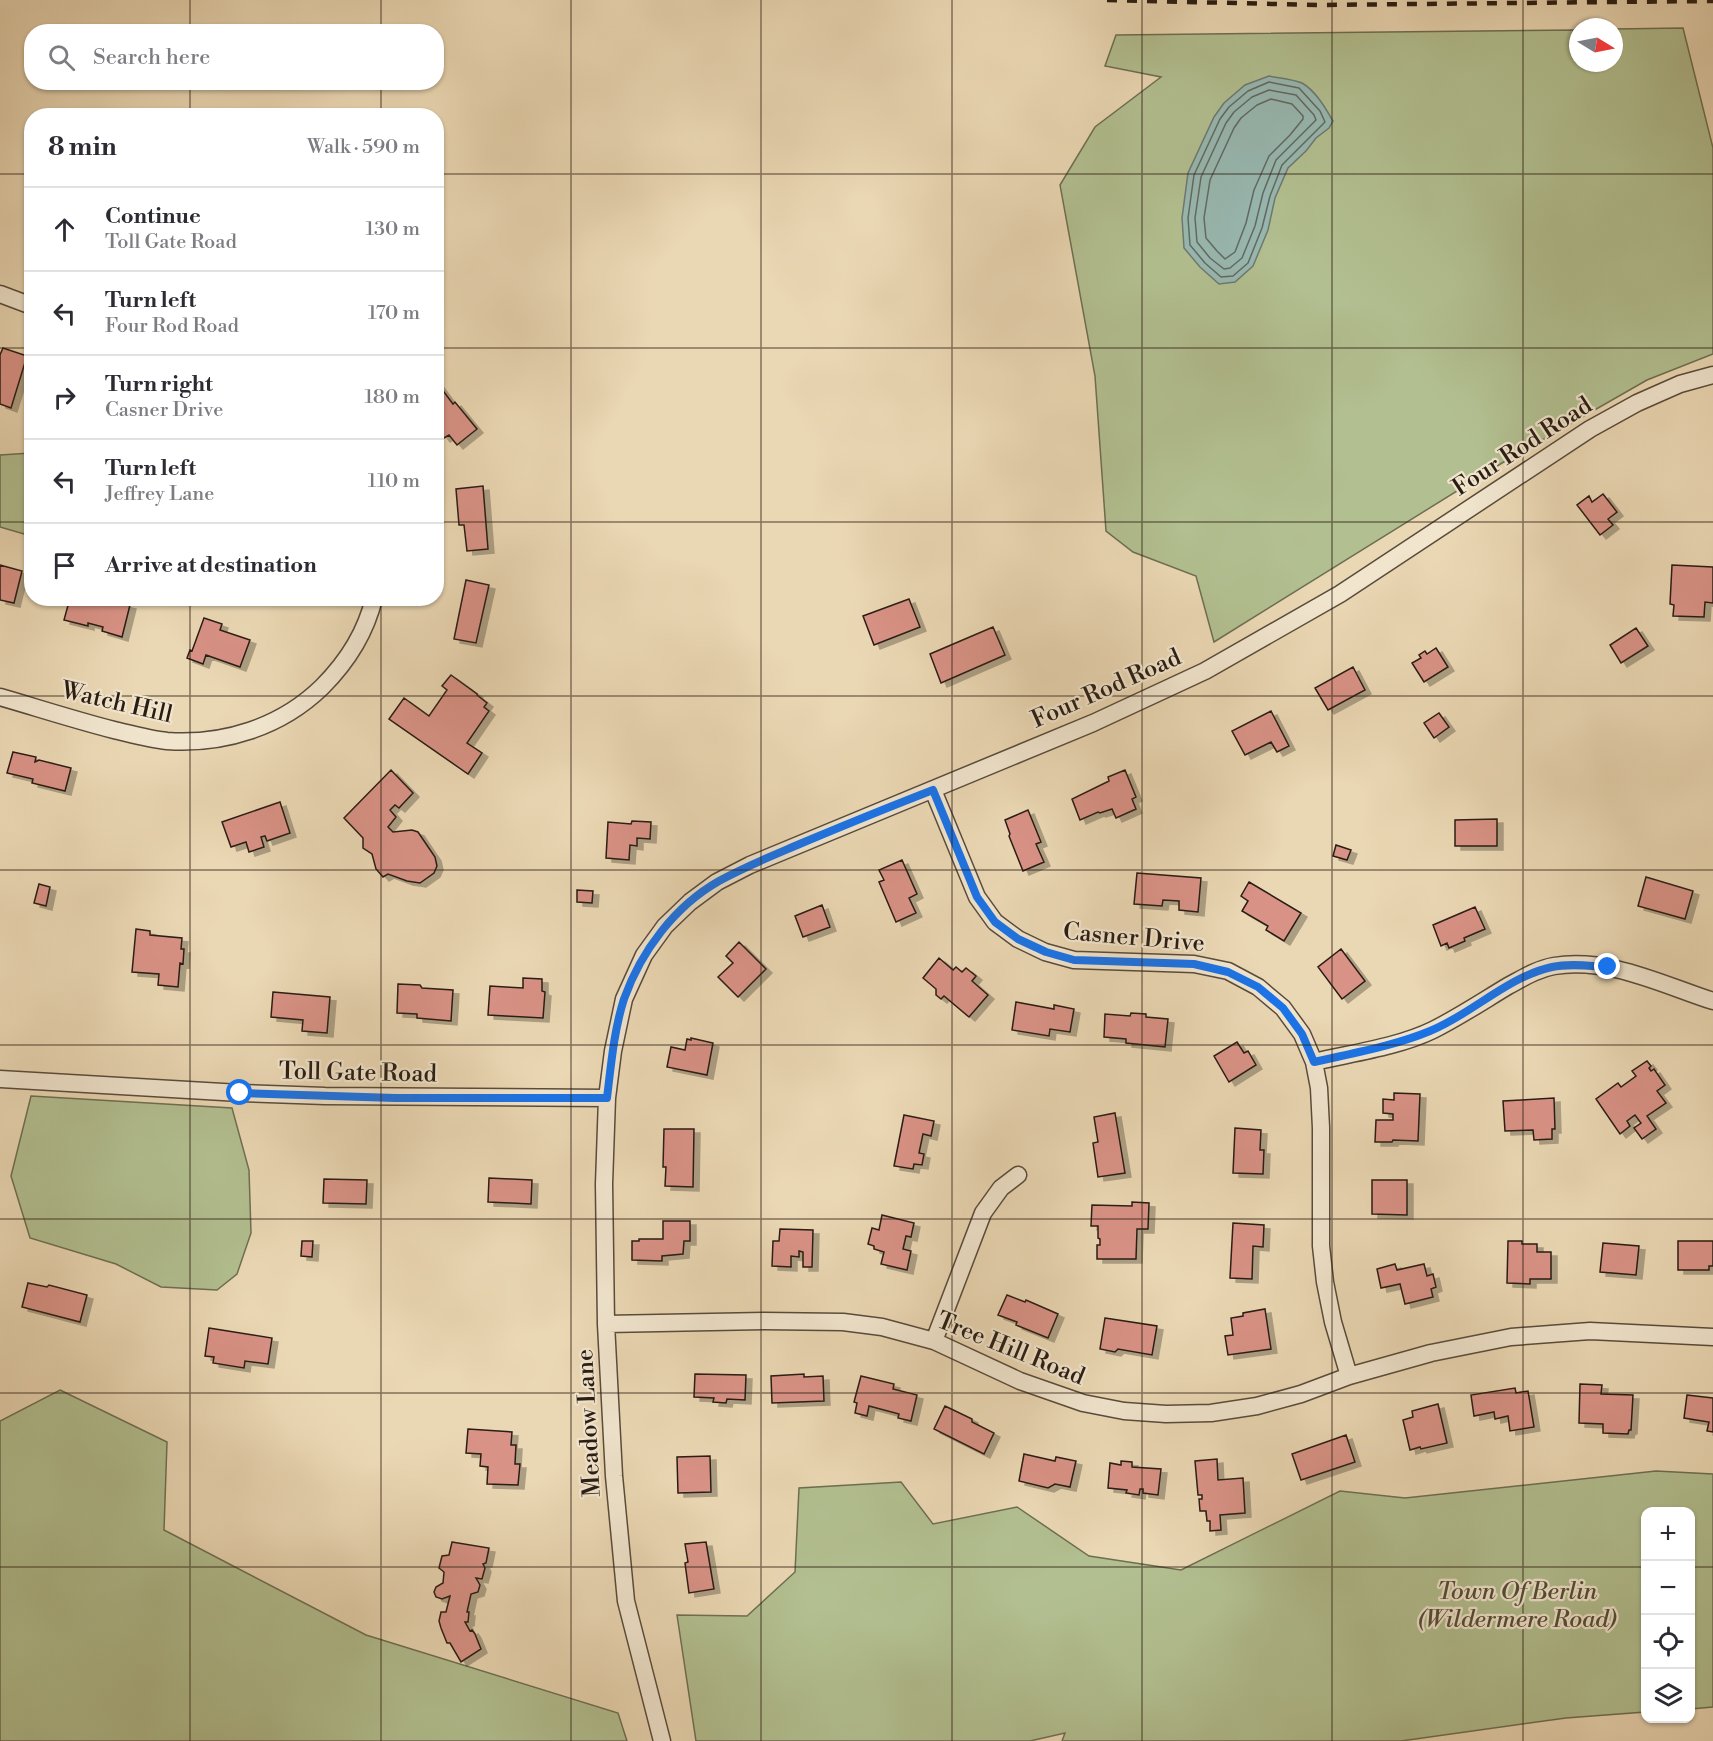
<!DOCTYPE html>
<html lang="en">
<head>
<meta charset="utf-8">
<style>
  :root { --surface:#fff; --page:#f7f7f7; --text:#2b2b33; --muted:#7c7c81; --line:#e1e1e2 }
  body { margin:0; font-family:"Libre Bodoni",serif; background:var(--page); color:var(--text) }
  .controls { position:absolute; right:18px; bottom:18px; display:grid; overflow:hidden; border-radius:12px; box-shadow:0 2px 4px #0004 }
  .controls button { width:54px; height:54px; display:grid; place-items:center; padding:0; border:0; border-bottom:2px solid var(--line); background:var(--surface); color:var(--text); font:30px sans-serif }
  .compass { position:absolute; left:1569px; top:18px; width:54px; height:54px; border-radius:50%; background:var(--surface); box-shadow:0 2px 4px #0004; rotate:100deg }
  .stop { position:absolute; width:18px; height:18px; margin:-14px; border:4px solid #1a73e8; border-radius:50%; background:#fff }
  .stop.end { background:#1a73e8; border-color:#fff; box-shadow:0 2px 6px #0008 }
  .list { margin:0; padding:0; list-style:none }
  h2 { display:flex; justify-content:space-between; align-items:center; height:78px; margin:0; padding:0 24px; font-size:26px }
  h2 small { font-size:20px; font-weight:400; color:var(--muted) }
  .list li { display:grid; grid-template-columns:39px 1fr auto; gap:18px; align-items:center; box-sizing:border-box; height:84px; padding:0 24px; border-top:2px solid var(--line) }
  .list b { display:block; font-size:22px; white-space:nowrap }
  .list p { margin:0; font-size:20px; white-space:nowrap; color:var(--muted) }
  .list em { font-size:20px; font-style:normal; color:var(--muted) }
  .icon { flex:none; width:33px; height:33px; fill:none; stroke:currentColor; stroke-width:2; stroke-linecap:round; stroke-linejoin:round }
  .map { position:relative; flex:none; width:1713px; height:1741px; overflow:hidden }
  .search { position:absolute; background:var(--surface); box-shadow:0 2px 4px #0004; left:24px; top:24px; width:420px; height:66px; display:flex; align-items:center; gap:15px; box-sizing:border-box; padding:0 21px; border-radius:24px; color:var(--muted); font-size:22px }
  .panel { position:absolute; background:var(--surface); box-shadow:0 2px 4px #0004; left:24px; top:108px; width:420px; height:498px; border-radius:24px }
  .map>svg:first-child { display:block }
  .green { fill:#b2bf90; stroke:#6e6e52; stroke-width:1.5 }
  .water { fill:#98b8b1; stroke:#6c7a72; stroke-width:1.5 }
  .lines { fill:none; stroke-linecap:round; stroke-linejoin:round }
  .shore { stroke:#606a62; stroke-width:1.5 }
  .building { fill:#d99286; stroke:#291c13; stroke-width:1.5; filter:url(#shadow) }
  .street-casing { stroke:#594b3b; stroke-width:19 }
  .street { stroke:#f1e5ce; stroke-width:16 }
  .rail { stroke:#291c13; stroke-width:4.5; stroke-dasharray:10 10; stroke-linecap:butt }
  .route { stroke:#1a73e8; stroke-width:8 }
  .grid { fill:none; stroke:#291c13; stroke-width:1.5; stroke-opacity:0.55 }
  .labels { text-anchor:middle; stroke-width:4.5; stroke-linejoin:round; paint-order:stroke }
  .street-label { font-size:24px; fill:#291c13; stroke:#f1e5ce }
  .park-label { font-size:24px; font-style:italic; fill:#524d38; stroke:#f1e5ce }
</style>
</head>
<body>
<div class="map">
<svg width="1713" height="1741" viewBox="0 0 1713 1741">
  <defs>
    <filter id="shadow"><feDropShadow dx="6" dy="4" stdDeviation="0" flood-color="#0004"/></filter>
  </defs>
  <rect width="100%" height="100%" fill="#ead7b3"/>
  <filter id="stains"><feTurbulence type="fractalNoise" baseFrequency=".00333" numOctaves="4"/><feColorMatrix values="0 0 0 0 .2 0 0 0 0 .09 0 0 0 0 .02 0 0 0 .5 -.17"/></filter>
  <radialGradient id="worn" r=".72"><stop offset=".6" stop-color="#630" stop-opacity="0"/><stop offset="1" stop-color="#630" stop-opacity=".3"/></radialGradient>
  <path class="green" d="M1683 28 1713 148V354L1647 380 1502 463 1214 642 1196 576 1133 552 1106 531 1095 376 1060 185 1095 127 1161 77 1105 66 1116 35 1578 30V63H1614V29Z
    M31 453H32L31 536 0 527V455Z
    M31 1096 232 1108 249 1170 251 1233 237 1274 217 1290 161 1287 116 1264 30 1238 11 1176Z
    M60 1390 167 1442 164 1530 366 1635 618 1713 627 1741H0V1421Z
    M1656 1471 1713 1474V1707L1691 1709 1690 1512H1646L1645 1712 1566 1718 1401 1741H1062L1065 1733 1030 1741H696L677 1615 747 1616 795 1572 799 1488 901 1482 933 1524 1017 1507 1089 1556 1181 1570 1340 1491 1405 1498Z"/>
  <path class="water" d="M1269 76C1279 78 1293 79 1302 83 1316 91 1326 109 1333 121L1329 128 1316 138 1306 151 1288 168 1275 198 1268 230 1253 266 1235 282 1219 284 1200 267 1184 248 1182 218 1188 173 1214 117 1224 103 1245 85Z"/>
  <g class="lines">
    <path class="shore" d="M1269 82 1299 88 1320 111 1325 122 1282 165 1270 196 1262 228 1248 263 1233 276 1221 277 1205 263 1190 245 1188 218 1194 175 1220 119 1229 107 1248 91Z
      M1269 90 1296 95 1314 115 1316 120 1276 160 1263 193 1255 226 1242 258 1230 268 1224 269 1210 258 1197 242 1195 218 1201 177 1226 123 1234 112 1252 97Z
      M1271 99 1292 104 1303 116V119L1290 135 1269 156 1254 190 1246 223 1235 252 1225 259 1217 251 1206 238 1204 218 1210 180 1234 128 1241 118 1257 105Z"/>
  </g>
  <path class="building" d="M3 348 27 356 11 408 0 404V355Z
    M438 384 453 404 455 402 477 429 457 445 449 435 444 438 438 430 443 426 436 418V385Z
    M483 486 488 549 467 551 464 525H459L456 489Z
    M1603 494 1617 512 1608 519 1613 525 1600 535 1577 505 1589 496 1592 502Z
    M0 565 22 571 14 603 0 600Z
    M1672 565 1713 567V603L1705 602 1704 617 1673 616 1674 605 1670 604Z
    M466 580 489 585 476 643 454 639Z
    M70 598H90L108 603 109 600 130 605 122 637 102 631 103 627 88 623V626L64 620Z
    M909 599 920 627 874 645 863 616Z
    M204 618 222 624 220 630 250 640 240 667 206 655 203 664 187 658 190 650 192 651Z
    M993 627 1005 655 941 683 930 654Z
    M1636 628 1648 646 1621 663 1610 645Z
    M1436 648 1448 667 1424 682 1412 663 1421 658 1419 655 1425 651 1427 654Z
    M1353 667 1365 690 1328 710 1315 688Z
    M451 675 477 694V695L487 703 484 707 489 711 467 743 482 753 468 774 389 719 404 698 429 716 447 690 442 686Z
    M1271 711 1289 746 1277 752 1271 742 1245 755 1232 731Z
    M1439 713 1449 727 1434 738 1424 723Z
    M13 752 36 757 35 762 39 760 71 768 65 791 32 783 33 779 7 773Z
    M391 770 413 793 399 808 395 805 390 810 396 817 388 827 393 832 412 830 418 832 435 857 437 866 434 873 420 883 407 881 388 874 383 877 376 869 372 854 363 848V838L344 818Z
    M1125 770 1136 797 1132 799 1136 809 1116 818 1112 809 1100 813 1098 812 1080 820 1072 799 1109 781 1108 777Z
    M280 802 290 833 267 841 265 836 261 837 264 847 249 852 246 842 231 847 222 822Z
    M1028 810 1041 842 1036 844 1044 862 1023 871 1009 836 1010 834 1005 820Z
    M1497 819V846H1455V820Z
    M632 821 651 822 650 839 637 838V846L630 845 629 860 606 858 608 822 631 824Z
    M1336 845 1351 850 1347 860 1333 856Z
    M902 860 917 894 909 898 916 913 896 922 879 882 884 880 879 870Z
    M1137 873 1201 878 1198 912 1179 910V901L1163 900 1162 906 1134 904Z
    M1646 877 1693 891 1685 919 1638 906Z
    M1249 882 1301 913 1284 941 1266 930 1268 926 1242 911 1248 901 1241 896Z
    M39 884 50 887 46 906 34 903Z
    M577 890 593 891 592 903 577 902Z
    M822 905 830 927 803 937 795 916Z
    M1475 907 1485 929 1464 938 1465 941 1449 948 1447 943 1441 946 1433 925Z
    M136 929 150 931V935L182 938 181 949H184L183 964 180 963 178 987 158 985 159 974 132 972Z
    M739 942 766 969 738 997 718 977 733 963 726 956Z
    M1341 949 1365 981 1342 999 1318 967Z
    M939 958 953 970 956 967 962 972 966 968 976 976 972 981 988 995 969 1017 944 996 941 999 936 995V989L923 978Z
    M523 978 542 979V991L545 992 543 1018 488 1015 490 986 523 988Z
    M398 984 420 985 422 988 453 990 451 1021 417 1018V1014L397 1013Z
    M273 992 330 997 327 1033 302 1031 303 1020 271 1017Z
    M1016 1002 1054 1009V1005L1074 1009 1070 1032 1050 1029 1049 1036 1012 1030Z
    M1131 1013 1146 1014V1017L1168 1019 1165 1047 1126 1043V1039L1104 1037 1105 1014 1130 1016Z
    M691 1038 713 1043 707 1075 667 1067 671 1047 685 1050 687 1039 691 1040Z
    M1237 1042 1244 1053 1248 1051 1256 1065 1229 1082 1214 1056Z
    M1647 1061 1651 1066 1649 1068 1651 1071 1654 1069 1665 1085 1657 1091 1666 1103 1647 1116 1656 1129 1642 1139 1634 1128 1641 1123 1635 1115 1627 1121 1630 1126 1620 1134 1596 1099 1618 1083 1621 1087 1636 1076 1632 1071Z
    M1394 1093 1420 1094 1418 1141 1393 1140 1392 1142H1375L1376 1120H1393V1114L1383 1113V1099L1394 1100Z
    M1554 1098 1555 1129H1552V1139L1534 1140 1533 1130 1505 1131 1503 1101Z
    M1115 1113 1125 1173 1098 1177 1093 1143 1098 1142 1094 1117Z
    M904 1115 934 1121 931 1136 923 1134 919 1153 924 1154 922 1165 914 1164 913 1169 894 1166Z
    M1235 1128 1261 1130 1260 1150H1264L1263 1174 1233 1173Z
    M664 1129H694L693 1187 665 1186 666 1167H663Z
    M489 1178 532 1180 531 1204 488 1202Z
    M324 1179 367 1180 366 1204 323 1203Z
    M1372 1180H1407V1215L1372 1214Z
    M1132 1202 1149 1203 1148 1229H1137L1136 1259H1097V1245H1100V1239L1098 1238V1226H1091L1092 1205 1132 1206Z
    M882 1215 914 1223 911 1237 906 1236 903 1249 911 1251 907 1270 881 1264 884 1252 874 1249V1246L868 1244 872 1228 879 1230Z
    M663 1221H690V1241H684L683 1254 662 1256V1261L632 1260V1241H639V1239H663Z
    M1233 1223 1264 1225 1263 1247 1253 1246 1252 1279 1230 1278Z
    M780 1229 813 1230 812 1267H803V1252L799 1251V1257L791 1256V1267L772 1266 773 1241H779Z
    M302 1241H313L312 1257 301 1256Z
    M1508 1241H1522V1244H1537V1252H1551V1279H1530V1284L1507 1283Z
    M1678 1241H1713V1266H1709V1270H1678Z
    M1603 1243 1639 1246 1636 1275 1600 1272Z
    M1395 1264 1397 1270 1424 1264 1427 1276 1433 1274 1436 1287 1431 1289 1433 1297 1405 1304 1400 1284 1381 1288 1377 1269Z
    M28 1283 47 1287 49 1285 87 1295 80 1322 22 1307Z
    M1007 1295 1025 1302 1026 1300 1058 1314 1048 1338 1016 1325 1017 1322 998 1315Z
    M1265 1309 1271 1349 1228 1355 1225 1336 1233 1335 1231 1318 1243 1316V1313Z
    M1105 1318 1157 1326 1152 1355 1118 1349 1115 1352 1100 1349Z
    M209 1328 272 1338 268 1364 245 1361 244 1368 213 1363 214 1357 205 1356Z
    M695 1374 746 1375 745 1400 727 1399 726 1403 713 1402 714 1398 694 1397Z
    M804 1374V1377L823 1376 824 1401 772 1403 771 1376Z
    M861 1376 894 1384 893 1389 917 1395 911 1421 898 1418 899 1414 869 1406 867 1416 855 1413 857 1403 854 1402Z
    M1580 1384 1602 1385 1601 1394 1633 1395 1631 1430H1629L1628 1434 1603 1433V1424L1579 1423Z
    M1515 1388 1516 1393 1528 1391 1534 1427 1510 1431 1508 1416 1495 1419 1494 1412 1474 1416 1471 1395Z
    M1687 1395 1713 1398V1432L1707 1431 1709 1422 1684 1418Z
    M1438 1404 1447 1443 1421 1449 1420 1447 1410 1450 1403 1420 1413 1417 1412 1411Z
    M945 1406 972 1419V1422L994 1433 984 1454 934 1429Z
    M468 1429 512 1432 511 1445H516L515 1464H520L518 1485 487 1484 488 1467 480 1466 481 1454 466 1453Z
    M1346 1435 1355 1462 1301 1480 1292 1454Z
    M1024 1454 1055 1461 1056 1457 1076 1461 1070 1487 1055 1484 1048 1488 1019 1481Z
    M710 1456 711 1492 678 1493 677 1457Z
    M1217 1459 1218 1480 1243 1478 1245 1513 1220 1515 1221 1530 1210 1531V1521H1207L1206 1511H1200L1199 1499H1202V1495H1198L1195 1461Z
    M1121 1461 1132 1462V1467L1161 1469 1158 1495 1143 1493V1489H1140L1139 1495 1126 1493 1127 1490 1108 1488 1110 1463 1121 1465Z
    M452 1542 489 1548 486 1563 483 1564 485 1568 482 1579 476 1578 480 1585 478 1592 471 1594 467 1612H469L468 1622H465L470 1631 472 1630 475 1634 481 1649 461 1662 450 1643H447L441 1628 439 1621 441 1612H446L450 1596 442 1599 436 1597 434 1592 436 1587 443 1583 444 1572 439 1568 442 1556 449 1555Z
    M706 1542 714 1589 689 1593 685 1563 688 1562 685 1544Z"/>
  <g class="lines">
    <defs>
      <path id="street" d="M0 294 32 306
        M0 697C38 708 75 720 114 730 131 734 149 739 167 741 224 745 281 727 322 687 346 663 366 632 374 598
        M933 790 977 897 995 922 1018 939 1045 952 1074 960 1194 964 1228 971 1258 987 1283 1008 1302 1034 1314 1062 1319 1088 1321 1128V1246L1325 1282 1333 1322 1349 1376
        M1314 1062C1352 1053 1398 1047 1433 1030 1459 1017 1483 1001 1508 986 1523 978 1537 969 1554 966 1609 957 1663 985 1713 1001
        M0 1079 240 1093 325 1096 607 1098
        M606 1324 764 1321 843 1322 882 1327 934 1341 1020 1381 1083 1403 1124 1411 1166 1414 1211 1413 1257 1406 1301 1394 1349 1376 1431 1353 1511 1337 1590 1331 1713 1337
        M934 1341 983 1213 1001 1188 1018 1175
        M662 1741 626 1601 614 1476 606 1324 604 1184 607 1098 613 1051 624 999 644 955 665 926 690 902 717 882 750 865 1093 723 1205 671 1340 594 1590 429 1637 403 1680 384 1713 375"/>
    </defs>
    <use href="#street" class="street-casing"/>
    <use href="#street" class="street"/>
    <path class="rail" d="M1107 0 1317 5 1713 1"/>
  </g>
  <g class="lines">
    <path class="route" d="M240 1093 395 1098H607C611 1065 614 1030 624 999 641 951 675 906 719 881 746 866 774 855 802 843 845 825 889 807 933 790L977 897 995 922 1018 939 1046 952 1074 960 1194 964 1228 972 1258 987 1283 1008 1302 1034 1314 1062C1353 1053 1394 1046 1430 1031 1472 1014 1507 977 1552 967 1570 963 1590 966 1608 967"/>
  </g>
  <path class="grid" d="M190 0V32M381 0V32M571 0V1741M761 0V1741M952 0V1741M1142 0V1741M1332 0V1741M1523 0V1741M190 82V116M381 82V116M0 174H32M436 174H1713M0 348H32M436 348H1713M0 522H32M436 522H1713M190 598V1741M381 598V1741M0 696H1713M0 870H1713M0 1045H1713M0 1219H1713M0 1393H1713M0 1567H1646M1690 1567H1713"/>
  <g class="labels">
    <g class="street-label">
      <text transform="translate(1522 446) rotate(-33)" y="8">Four Rod Road</text>
      <text transform="translate(1106 688) rotate(-24)" y="8">Four Rod Road</text>
      <text transform="translate(117 702) rotate(13)" y="8">Watch Hill</text>
      <text transform="translate(1134 937) rotate(5)" y="8">Casner Drive</text>
      <text transform="translate(358 1072) rotate(1)" y="8">Toll Gate Road</text>
      <text transform="translate(1011 1348) rotate(22)" y="8">Tree Hill Road</text>
      <text transform="translate(588 1423) rotate(-93)" y="8">Meadow Lane</text>
    </g>
    <g class="park-label">
      <text x="1517" y="1599">Town Of Berlin<tspan x="1517" dy="28">(Wildermere Road)</tspan></text>
    </g>
  </g>
  <rect width="100%" height="100%" filter="url(#stains)"/>
  <rect width="100%" height="100%" fill="url(#worn)"/>
</svg>
<div class="controls">
<button>+</button>
<button>−</button>
<button><svg class="icon" aria-label="locate" viewBox="0 0 24 24"><circle cx="12" cy="12" r="6"/><path d="M12 2v4M12 18v4M2 12h4M18 12h4"/></svg></button>
<button><svg class="icon" aria-label="layers" viewBox="0 0 24 24"><path d="M12 4l9 5-9 5-9-5zM3 14l9 5 9-5"/></svg></button>
</div>
<svg class="compass" viewBox="-18 -18 36 36"><path d="M0-13l5 13h-10z" fill="#e53935"/><path d="M0 13l5-13h-10z" fill="#7c7c81"/></svg>
<div class="stop" style="left:240px;top:1093px"></div>
<div class="stop end" style="left:1608px;top:967px"></div>
<div class="search"><svg class="icon" aria-label="search" viewBox="0 0 24 24"><circle cx="10" cy="10" r="6"/><path d="M15 15l6 6"/></svg>Search here</div>
<section class="panel">
<h2>8 min<small>Walk · 590 m</small></h2>
<ul class="list">
<li><svg class="icon" aria-label="ahead" viewBox="0 0 24 24"><path d="M12 20V5M6 11l6-6 6 6"/></svg><div><b>Continue</b><p>Toll Gate Road</p></div><em>130 m</em></li>
<li><svg class="icon" aria-label="left" viewBox="0 0 24 24"><path d="M17 20v-9H6M10 6l-5 5 5 5"/></svg><div><b>Turn left</b><p>Four Rod Road</p></div><em>170 m</em></li>
<li><svg class="icon" aria-label="right" viewBox="0 0 24 24"><path d="M7 20v-9h11M14 6l5 5-5 5"/></svg><div><b>Turn right</b><p>Casner Drive</p></div><em>180 m</em></li>
<li><svg class="icon" aria-label="left" viewBox="0 0 24 24"><path d="M17 20v-9H6M10 6l-5 5 5 5"/></svg><div><b>Turn left</b><p>Jeffrey Lane</p></div><em>110 m</em></li>
<li><svg class="icon" aria-label="arrive" viewBox="0 0 24 24"><path d="M6 21V4h12l-3 4 3 4H6"/></svg><div><b>Arrive at destination</b></div></li>
</ul>
</section>
</div>
</body>
</html>
